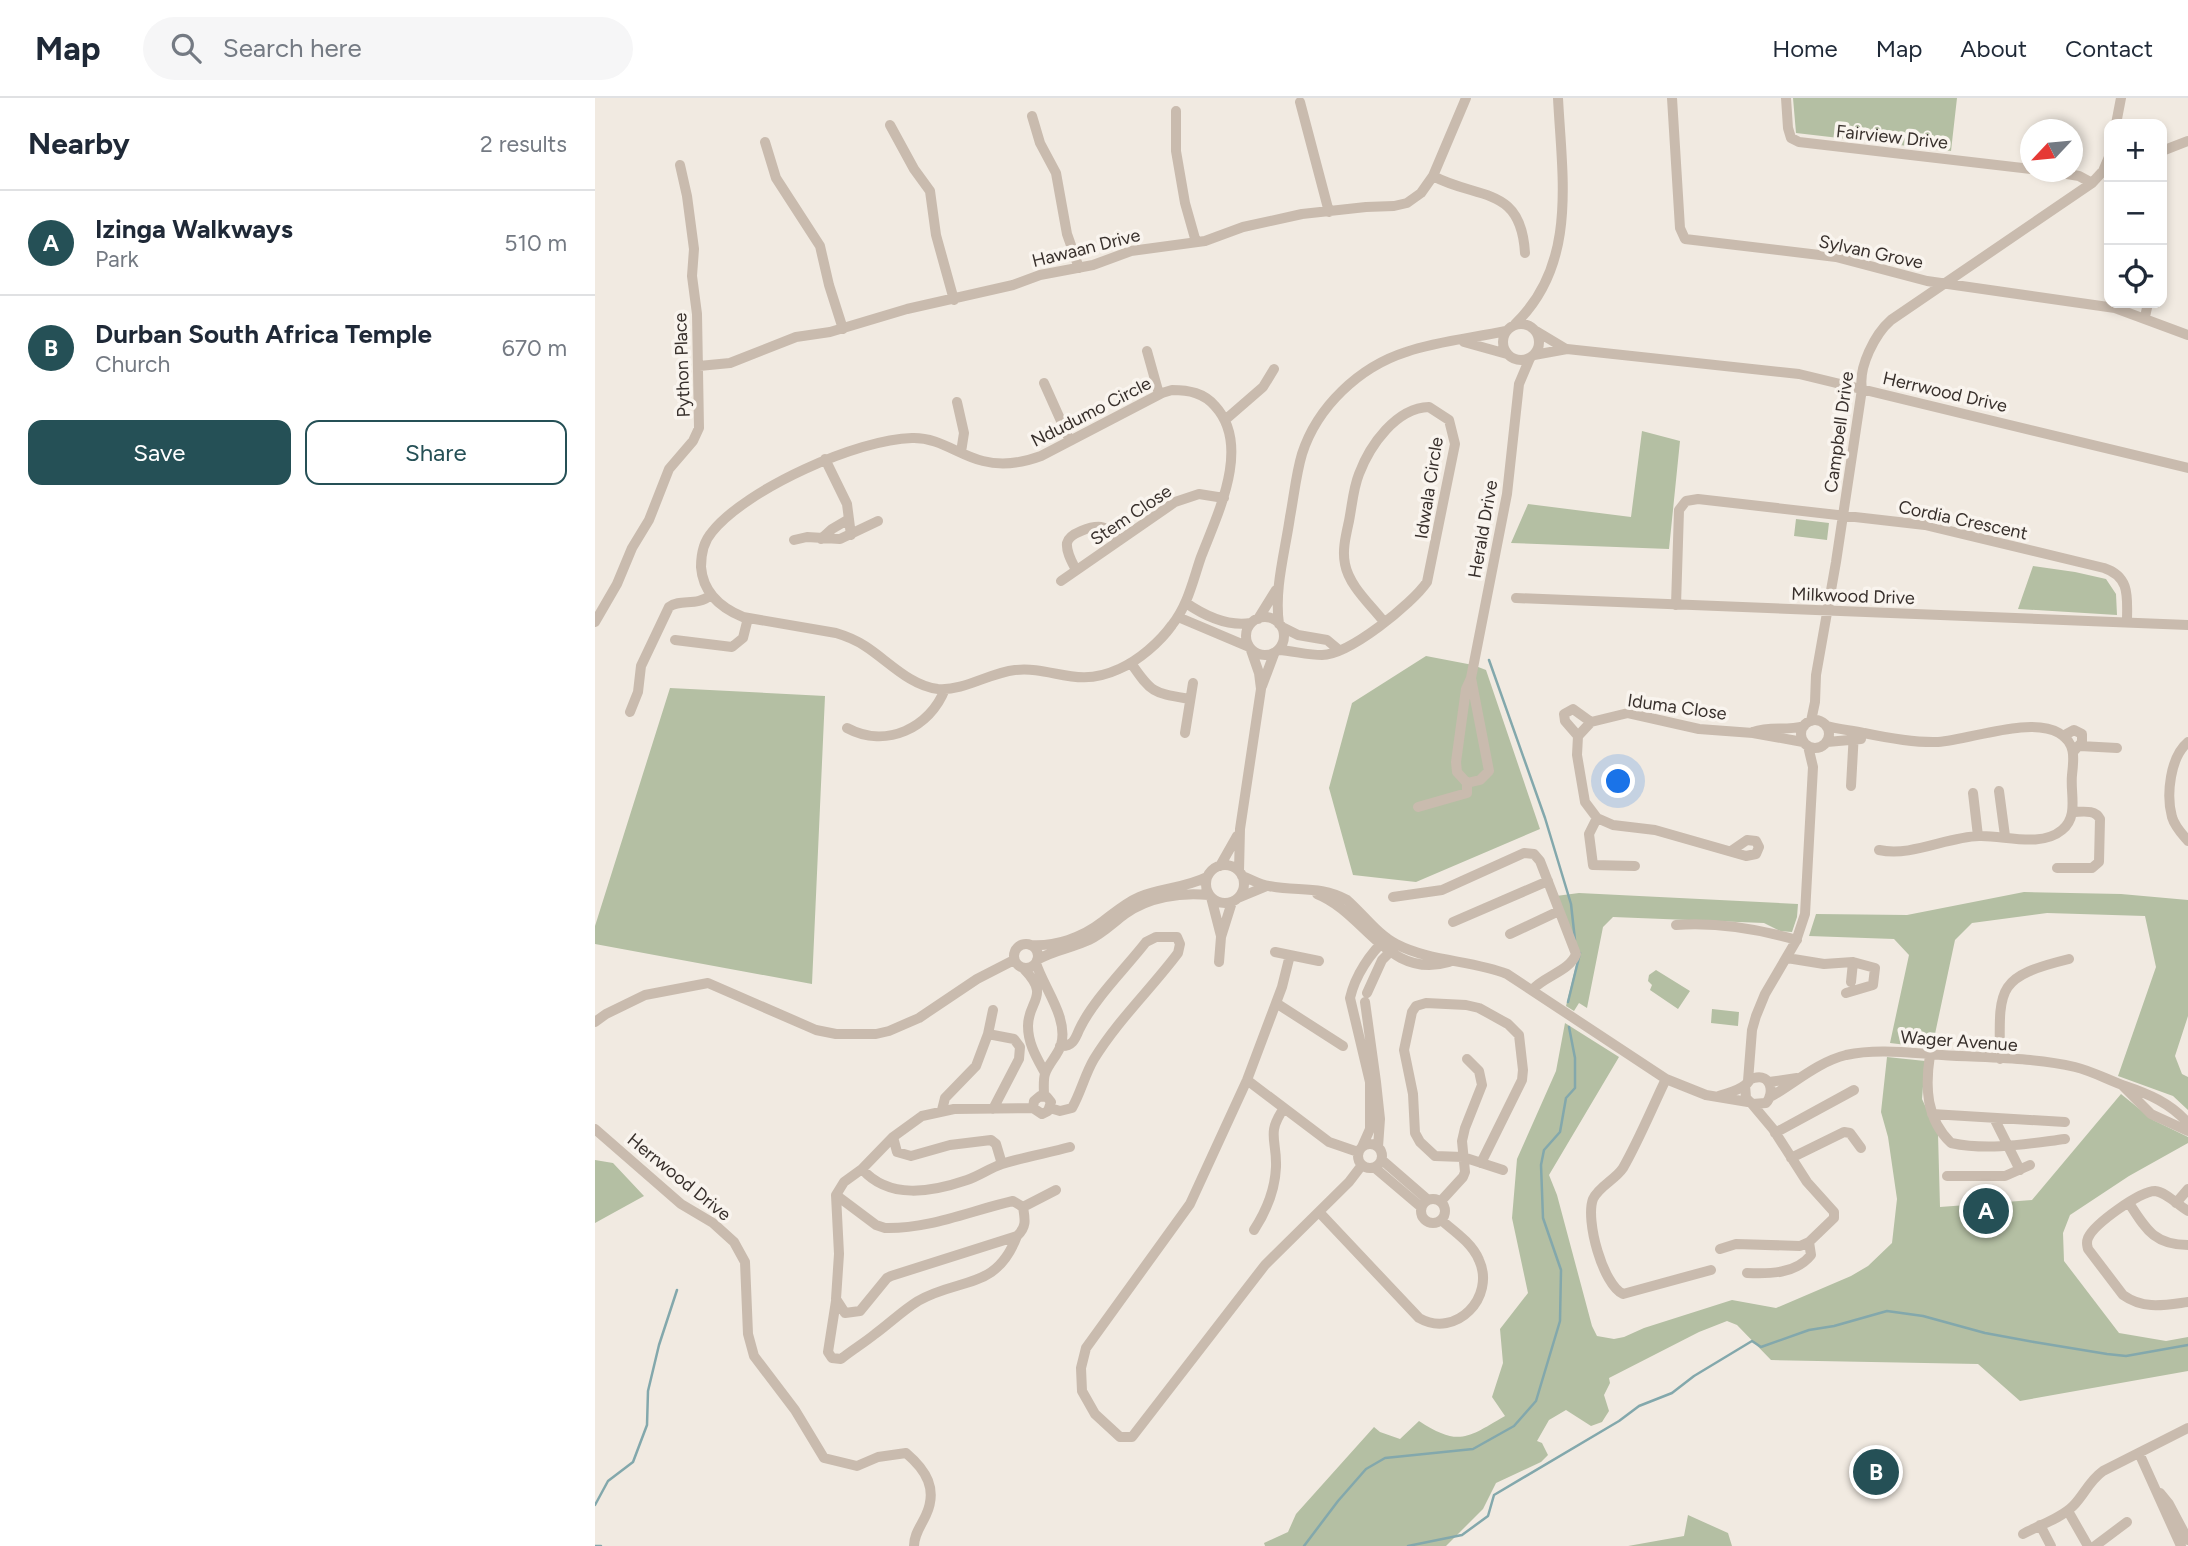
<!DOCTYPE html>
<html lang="en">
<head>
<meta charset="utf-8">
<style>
  :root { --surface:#fff; --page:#f6f6f7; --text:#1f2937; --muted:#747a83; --line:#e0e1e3; --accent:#255056 }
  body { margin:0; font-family:Figtree,sans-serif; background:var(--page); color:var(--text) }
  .controls { position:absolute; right:21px; top:21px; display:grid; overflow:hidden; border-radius:14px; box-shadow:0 4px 10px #0003 }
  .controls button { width:63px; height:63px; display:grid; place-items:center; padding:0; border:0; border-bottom:2px solid var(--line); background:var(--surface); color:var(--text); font:35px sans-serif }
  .compass { position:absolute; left:1425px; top:21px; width:63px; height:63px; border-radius:50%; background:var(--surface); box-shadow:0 4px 10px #0003; rotate:244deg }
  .you { position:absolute; left:1024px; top:684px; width:24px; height:24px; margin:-18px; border:5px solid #fff; border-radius:50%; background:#1a73e8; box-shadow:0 0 0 10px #1a73e833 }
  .badge { display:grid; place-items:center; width:46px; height:46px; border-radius:50%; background:var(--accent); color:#fff; font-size:23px; font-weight:700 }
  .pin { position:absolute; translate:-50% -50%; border:4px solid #fff; box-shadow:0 2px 7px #0006 }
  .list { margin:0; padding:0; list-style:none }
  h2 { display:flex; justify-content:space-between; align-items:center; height:91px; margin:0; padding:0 28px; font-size:30px }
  h2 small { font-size:23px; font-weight:400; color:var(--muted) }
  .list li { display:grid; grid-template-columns:46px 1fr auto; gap:21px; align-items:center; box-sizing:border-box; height:105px; padding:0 28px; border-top:2px solid var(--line) }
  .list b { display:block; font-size:26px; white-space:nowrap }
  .list p { margin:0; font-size:23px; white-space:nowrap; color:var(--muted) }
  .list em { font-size:23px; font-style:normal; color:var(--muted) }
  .actions { display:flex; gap:14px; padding:21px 28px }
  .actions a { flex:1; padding:16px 0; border:2px solid var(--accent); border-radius:14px; text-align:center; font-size:24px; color:var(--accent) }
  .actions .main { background:var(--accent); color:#fff }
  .icon { flex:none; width:38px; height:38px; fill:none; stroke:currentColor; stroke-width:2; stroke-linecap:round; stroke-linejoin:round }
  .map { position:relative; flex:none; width:1593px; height:1448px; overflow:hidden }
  header { display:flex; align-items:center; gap:42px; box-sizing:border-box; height:98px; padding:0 35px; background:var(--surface); border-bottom:2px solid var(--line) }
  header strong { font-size:33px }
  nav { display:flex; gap:38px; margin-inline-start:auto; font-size:24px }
  .search { width:490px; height:63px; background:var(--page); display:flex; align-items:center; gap:18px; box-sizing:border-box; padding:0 24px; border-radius:38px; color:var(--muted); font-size:26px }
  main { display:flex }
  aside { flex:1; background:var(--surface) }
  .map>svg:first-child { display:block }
  .green { fill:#b4bfa3 }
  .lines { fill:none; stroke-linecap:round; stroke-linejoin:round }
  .stream { stroke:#83a8ac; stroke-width:2.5 }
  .minor { stroke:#c9bbae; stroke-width:10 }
  .labels { text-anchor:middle; stroke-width:7; stroke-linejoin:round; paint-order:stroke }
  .street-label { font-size:18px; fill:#38302c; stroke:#f9f4ee }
</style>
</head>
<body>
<header>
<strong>Map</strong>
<div class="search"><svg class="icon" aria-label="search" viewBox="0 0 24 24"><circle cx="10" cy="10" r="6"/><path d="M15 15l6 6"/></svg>Search here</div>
<nav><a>Home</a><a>Map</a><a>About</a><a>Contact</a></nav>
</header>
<main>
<aside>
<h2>Nearby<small>2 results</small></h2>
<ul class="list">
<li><span class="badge">A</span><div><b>Izinga Walkways</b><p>Park</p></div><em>510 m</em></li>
<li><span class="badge">B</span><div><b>Durban South Africa Temple</b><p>Church</p></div><em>670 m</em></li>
</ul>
<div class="actions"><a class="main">Save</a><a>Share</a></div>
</aside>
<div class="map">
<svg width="1593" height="1448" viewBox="0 0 1593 1448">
  <rect width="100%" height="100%" fill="#f1eae1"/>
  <path class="green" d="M1198 0H1362L1356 53 1201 35Z
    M1047 333 1085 343 1074 451 916 445 933 406 1036 419Z
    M1201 421 1234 425 1232 442 1199 438Z
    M1438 468 1480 474 1511 481 1521 496 1522 517 1423 511Z
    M831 558 878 567 891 572 945 731 821 784 758 777 734 690 757 605Z
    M75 590 230 598 217 886 0 846V828Z
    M1429 794 1526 796 1593 802V918L1580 958 1587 976 1593 979V1012L1578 998 1523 978 1561 869 1550 818 1452 815 1377 825 1360 842 1337 950 1295 945 1314 857 1299 841 1214 838 1221 816 1312 817Z
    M984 795 1203 806 1202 819 1197 834 1185 833 1169 825 1018 819 1008 829 992 910 984 905 979 913 971 908 982 863 961 798Z
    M1061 872 1095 893 1083 911 1055 892 1057 887 1053 883 1054 877Z
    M1117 911 1144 914 1143 928 1116 925Z
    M970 925 1024 959 954 1077 962 1097 997 1228 1002 1238 1019 1241 1029 1239 1049 1230 1137 1202 1181 1210 1256 1178 1273 1168 1297 1145 1302 1101 1293 1039 1286 1014 1292 959 1330 963 1327 1001 1343 1036 1345 1109 1437 1102 1526 996 1558 1022 1593 1039V1045L1534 1078 1475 1117 1468 1135 1469 1163 1524 1235 1571 1243 1593 1239V1273L1425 1303 1383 1266 1176 1262 1142 1227 1132 1223 1104 1234 1014 1280 1015 1285 1009 1297 1014 1313 1007 1324 996 1328 971 1312 954 1322 942 1343 947 1345 953 1357 946 1364 901 1385 888 1411 851 1448H670L669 1445 693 1434 701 1416 779 1329 785 1334 805 1341 824 1323C864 1349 872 1340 910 1318L897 1299 908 1265 905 1231 933 1195 917 1120 922 1061 961 973Z
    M0 1062 18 1065 49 1098 0 1125Z
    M1093 1417 1133 1435 1137 1448H1033L1089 1438Z"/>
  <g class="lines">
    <path class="stream" d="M894 562 950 720 976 806 980 842
      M973 904 985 855
      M0 1407 13 1383 38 1364 52 1327 53 1293 64 1247 82 1192
      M0 1448H6
      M709 1448 743 1403 771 1371 790 1360 878 1351 919 1328 941 1303 965 1223 966 1172 948 1120 946 1067 949 1052 965 1034 971 1000 980 990V960L974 929
      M813 1448 867 1437 893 1418 899 1397 1024 1323 1044 1308 1077 1295 1099 1278 1157 1243 1166 1249 1214 1232 1239 1228 1292 1213 1328 1218 1390 1235 1439 1244 1512 1256 1531 1258 1593 1247"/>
    <path class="minor" d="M1077 0 1085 130 1090 141 1241 159 1332 183 1520 210 1593 237
      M1191 0 1193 30 1196 40 1204 44 1436 71
      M705 4 734 114
      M581 13V53L590 105 601 144
      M437 18 445 45 461 75 472 136 484 170
      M1521 26 1526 0
      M295 27 319 71 335 93 341 137 359 202
      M170 44 181 80 225 148 234 187 248 231
      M1567 53 1593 43
      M1460 74 1484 78 1497 85
      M838 78C883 102 926 87 930 155
      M1550 219 1553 205
      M908 244a18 18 0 1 1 36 0a18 18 0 1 1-36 0Z
      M920 226C983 166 967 79 963 0
      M941 233 971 251
      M869 244 912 256
      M552 253 564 296
      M939 257 972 251 1204 276 1593 370
      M104 268 135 265 201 239 235 234 312 211 418 187 445 177 498 167 536 153 610 143 648 129 707 116 771 109 799 108 812 105 826 95 838 78 871 0
      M449 285 475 343
      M577 292C594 292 609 295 620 308 657 348 622 417 606 459 598 482 593 507 577 527 565 544 543 563 524 571 481 591 458 568 420 572 394 575 369 593 343 591 315 588 292 562 270 548 261 542 251 538 241 535L148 519C126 510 108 495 106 469 106 457 109 443 117 434 151 391 263 341 317 340 344 339 363 357 388 363 408 368 427 365 446 358L567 295Z
      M362 304 369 335 366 354
      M630 322 668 289 679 271
      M230 361 252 406 256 437
      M226 441 237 431 254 421
      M199 442 212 439 245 441 283 423
      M481 472C477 464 471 454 472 445 474 435 497 428 506 429 514 430 519 437 524 443
      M466 483 580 404 604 396 629 400
      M921 500 1593 527
      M591 505C610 518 632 529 656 525
      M1081 507 1084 412 1091 403 1103 401 1330 427 1509 470C1536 479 1532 500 1532 524
      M583 519 654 549
      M651 538a19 19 0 1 1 38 0a19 19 0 1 1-38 0Z
      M663 521 681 492
      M0 524 22 486 37 450 54 422 74 371 98 343 104 330 102 216 97 178 99 151 92 98 85 67
      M684 526C679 491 690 454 695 419 699 398 701 376 707 356 722 309 764 269 811 254 843 243 878 240 911 233
      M687 529 703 537 732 542 744 552
      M80 542 137 549 148 540 153 520
      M684 552C698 553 713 557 727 557 754 557 817 506 832 484L860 346 854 322 834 309C801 310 775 347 764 376 758 391 757 408 754 423 751 437 747 452 750 466 754 488 776 507 789 524
      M536 565C557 596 559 595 595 601
      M876 580 894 673 885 682 872 685 862 674 861 664 871 591 876 580 912 396 924 286 935 260
      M667 588 679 556
      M35 614 43 594 46 568 74 509C86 500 101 509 116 497
      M1206 636a14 14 0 1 1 28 0a14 14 0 1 1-28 0Z
      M1216 623 1220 604 1221 577 1241 464 1267 291C1263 269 1280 236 1296 222L1497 85 1508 73 1514 59
      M1232 628C1245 632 1257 632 1269 635 1293 640 1319 645 1343 644 1375 642 1435 618 1464 635 1481 645 1479 660 1477 677 1475 696 1484 718 1467 732 1446 750 1409 737 1384 738 1351 739 1317 759 1284 752
      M252 630C291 651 335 630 350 591
      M1158 634C1175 628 1192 633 1209 628
      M590 635 598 585
      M983 638 970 623 969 616 978 611 996 624
      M1468 638 1479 632 1487 636V644L1479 653
      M1232 644 1266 641
      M1593 644C1575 659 1571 697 1577 719 1580 729 1587 736 1593 743
      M1485 648 1522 650
      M1256 688 1259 634
      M1404 693 1410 738
      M1378 695 1383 738
      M823 709 872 695V685
      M1002 720 994 736 998 767 1040 768
      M1136 753 1152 742 1161 743 1164 749 1161 756 1151 758 1060 732 1018 727 1002 720 990 704 982 657 983 638 996 624 1033 615 1104 631 1158 635 1208 644
      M611 786a19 19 0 1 1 38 0a19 19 0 1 1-38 0Z
      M625 768 642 738
      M1462 770H1497L1504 764 1505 721C1500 711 1487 714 1478 714
      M644 773 645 731 666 591 664 575 656 552
      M647 778C656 781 665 787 674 788 703 794 724 787 752 802 768 816 782 836 801 846 836 864 876 862 912 876L1071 981 1111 997 1153 1004
      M722 796C770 815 793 882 854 864
      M616 799 626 838
      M798 799 847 792 929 755 939 756 945 763 981 856C975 873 949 878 937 892
      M643 800 672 788
      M858 824 953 783
      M1081 827C1121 824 1163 831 1202 842
      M915 836 964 813
      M419 858a12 12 0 1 1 24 0a12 12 0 1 1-24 0Z
      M435 847C460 849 488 839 507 824 519 815 530 805 544 799 566 790 590 790 612 779
      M680 854 724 863
      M695 857 687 889 652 982 595 1106 491 1250 486 1270 487 1293 500 1316 525 1339H537L670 1167 754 1084 767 1067
      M1192 860 1229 866 1258 864 1280 870 1278 887 1251 895
      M442 862C459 852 477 850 494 842 507 836 518 825 530 816 553 799 586 794 614 797
      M624 864 626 839 637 804
      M441 865C448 889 474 920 466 947 463 957 453 966 450 976 448 982 449 991 449 998
      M429 871C456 899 433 902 433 928 433 946 442 960 450 975
      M1256 884 1258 864
      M772 895 787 862 797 852
      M770 904 781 984 785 1021 783 1049
      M681 905 748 948
      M0 924 11 916 50 897 113 885 221 932 241 936H281L294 933 324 920 382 881 419 862
      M393 936 398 912
      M1335 957C1330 989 1331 1021 1356 1045 1394 1053 1431 1046 1470 1041
      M1405 961C1404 889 1401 879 1474 861
      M1071 981C1057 1010 1044 1042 1028 1070 1020 1082 1004 1088 998 1101 990 1122 1008 1187 1028 1196L1116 1172
      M652 982 734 1044 763 1054
      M1153 983 1157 932 1161 918 1170 896 1201 843 1210 816 1218 669 1213 648
      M1174 984 1202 980
      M1527 987 1556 1016 1593 1033
      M1124 998C1132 995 1143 993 1150 987 1156 983 1152 982 1159 980 1176 975 1180 995 1171 1005L1157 1006 1151 1000 1150 987
      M1177 998C1201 984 1223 964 1251 957 1282 950 1316 955 1347 957 1390 960 1437 959 1480 969 1497 973 1513 982 1530 988 1554 996 1575 1005 1593 1025
      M455 1010 465 1013 477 1010C486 994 490 976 499 961 523 922 556 891 583 855L585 846 582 839H561L551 844C530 871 498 902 484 932 480 942 477 949 465 948
      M347 1012 350 1000 381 968 393 936 419 941 425 949 424 961 398 1011
      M1337 1016 1470 1024
      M1399 1020 1425 1072
      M0 1031 86 1106 118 1125 139 1144 150 1164 153 1236 159 1258 200 1312 229 1360 262 1368 283 1359 311 1355C331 1372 343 1391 331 1417 326 1428 319 1436 319 1448
      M1180 1035 1259 992
      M298 1039 302 1054 316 1058 355 1047 396 1042 401 1046 407 1066
      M763 1058a12 12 0 1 1 24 0a12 12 0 1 1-24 0Z
      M767 1049 775 1031V984L755 900C760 878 775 855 792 840
      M1196 1060 1249 1034 1255 1035 1266 1050
      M787 1062 832 1101
      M886 1065 927 982 928 972 924 937 913 926 884 910 871 907 831 905 821 908 817 914 809 952 818 996 820 1035 825 1044 840 1058 868 1059 908 1072
      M780 1070 826 1109
      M267 1071C294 1102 337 1094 372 1082 384 1078 395 1070 407 1066 429 1059 453 1055 475 1049
      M1352 1078H1410L1435 1067
      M241 1097 281 1127 290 1130C335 1131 374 1113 418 1103L428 1109C430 1121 432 1129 422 1138L296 1178 292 1180 265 1213 250 1215 241 1201 244 1156 241 1097 249 1084 267 1071 298 1039 327 1018 359 1011 438 1010 447 1016 453 1013 456 1004 452 999 445 998 439 1003 438 1010
      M826 1113a12 12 0 1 1 24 0a12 12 0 1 1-24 0Z
      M846 1103 868 1079 870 1074 867 1043 870 1030 887 987 884 973 872 961
      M1534 1105C1551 1131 1559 1147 1593 1147
      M1581 1105 1593 1091
      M428 1109 461 1092
      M1593 1113C1584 1108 1571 1094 1560 1093 1545 1093 1499 1126 1493 1140 1491 1145 1492 1146 1493 1151L1528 1197C1549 1212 1570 1207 1593 1204
      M724 1114 824 1220C861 1241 901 1199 884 1162 877 1145 859 1133 846 1122
      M659 1132C672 1112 680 1093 681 1069 682 1041 671 1036 689 1010
      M1125 1151 1141 1146 1205 1148 1214 1144 1239 1120V1114L1212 1084 1178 1031 1157 1006
      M1152 1175C1174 1176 1201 1176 1216 1157L1214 1144
      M241 1203 233 1254 237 1260 246 1261C257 1252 269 1245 280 1236 295 1225 307 1213 323 1203 365 1179 401 1193 422 1138
      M1544 1355 1586 1448
      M1565 1395 1574 1406 1593 1442
      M1473 1413 1493 1448
      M1445 1427 1456 1448
      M1428 1436C1444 1427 1465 1421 1478 1408 1489 1397 1494 1383 1508 1373L1593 1330
      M1500 1448 1532 1424"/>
  </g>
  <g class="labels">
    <g class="street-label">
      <text transform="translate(1297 39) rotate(6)" y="6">Fairview Drive</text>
      <text transform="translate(491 150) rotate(-14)" y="6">Hawaan Drive</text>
      <text transform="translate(1276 154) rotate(12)" y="6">Sylvan Grove</text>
      <text transform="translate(87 267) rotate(-92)" y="6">Python Place</text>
      <text transform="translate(1350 294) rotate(13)" y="6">Herrwood Drive</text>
      <text transform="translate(496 314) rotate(-27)" y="6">Ndudumo Circle</text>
      <text transform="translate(1244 334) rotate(-82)" y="6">Campbell Drive</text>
      <text transform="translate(834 390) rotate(-81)" y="6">Idwala Circle</text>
      <text transform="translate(536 417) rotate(-34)" y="6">Stem Close</text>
      <text transform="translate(1368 422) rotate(12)" y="6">Cordia Crescent</text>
      <text transform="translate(888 431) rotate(-80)" y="6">Herald Drive</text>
      <text transform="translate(1258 498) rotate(2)" y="6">Milkwood Drive</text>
      <text transform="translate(1082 609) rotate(8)" y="6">Iduma Close</text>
      <text transform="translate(1364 943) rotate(4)" y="6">Wager Avenue</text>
      <text transform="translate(84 1079) rotate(39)" y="6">Herrwood Drive</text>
    </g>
  </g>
</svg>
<div class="controls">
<button>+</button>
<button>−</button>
<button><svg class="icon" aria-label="locate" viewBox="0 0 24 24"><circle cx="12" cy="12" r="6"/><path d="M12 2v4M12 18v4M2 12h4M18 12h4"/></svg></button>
</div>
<svg class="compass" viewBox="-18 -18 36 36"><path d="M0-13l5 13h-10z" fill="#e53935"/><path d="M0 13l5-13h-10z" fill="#747a83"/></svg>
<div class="you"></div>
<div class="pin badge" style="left:1391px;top:1113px">A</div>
<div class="pin badge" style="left:1281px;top:1374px">B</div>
</div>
</main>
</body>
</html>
